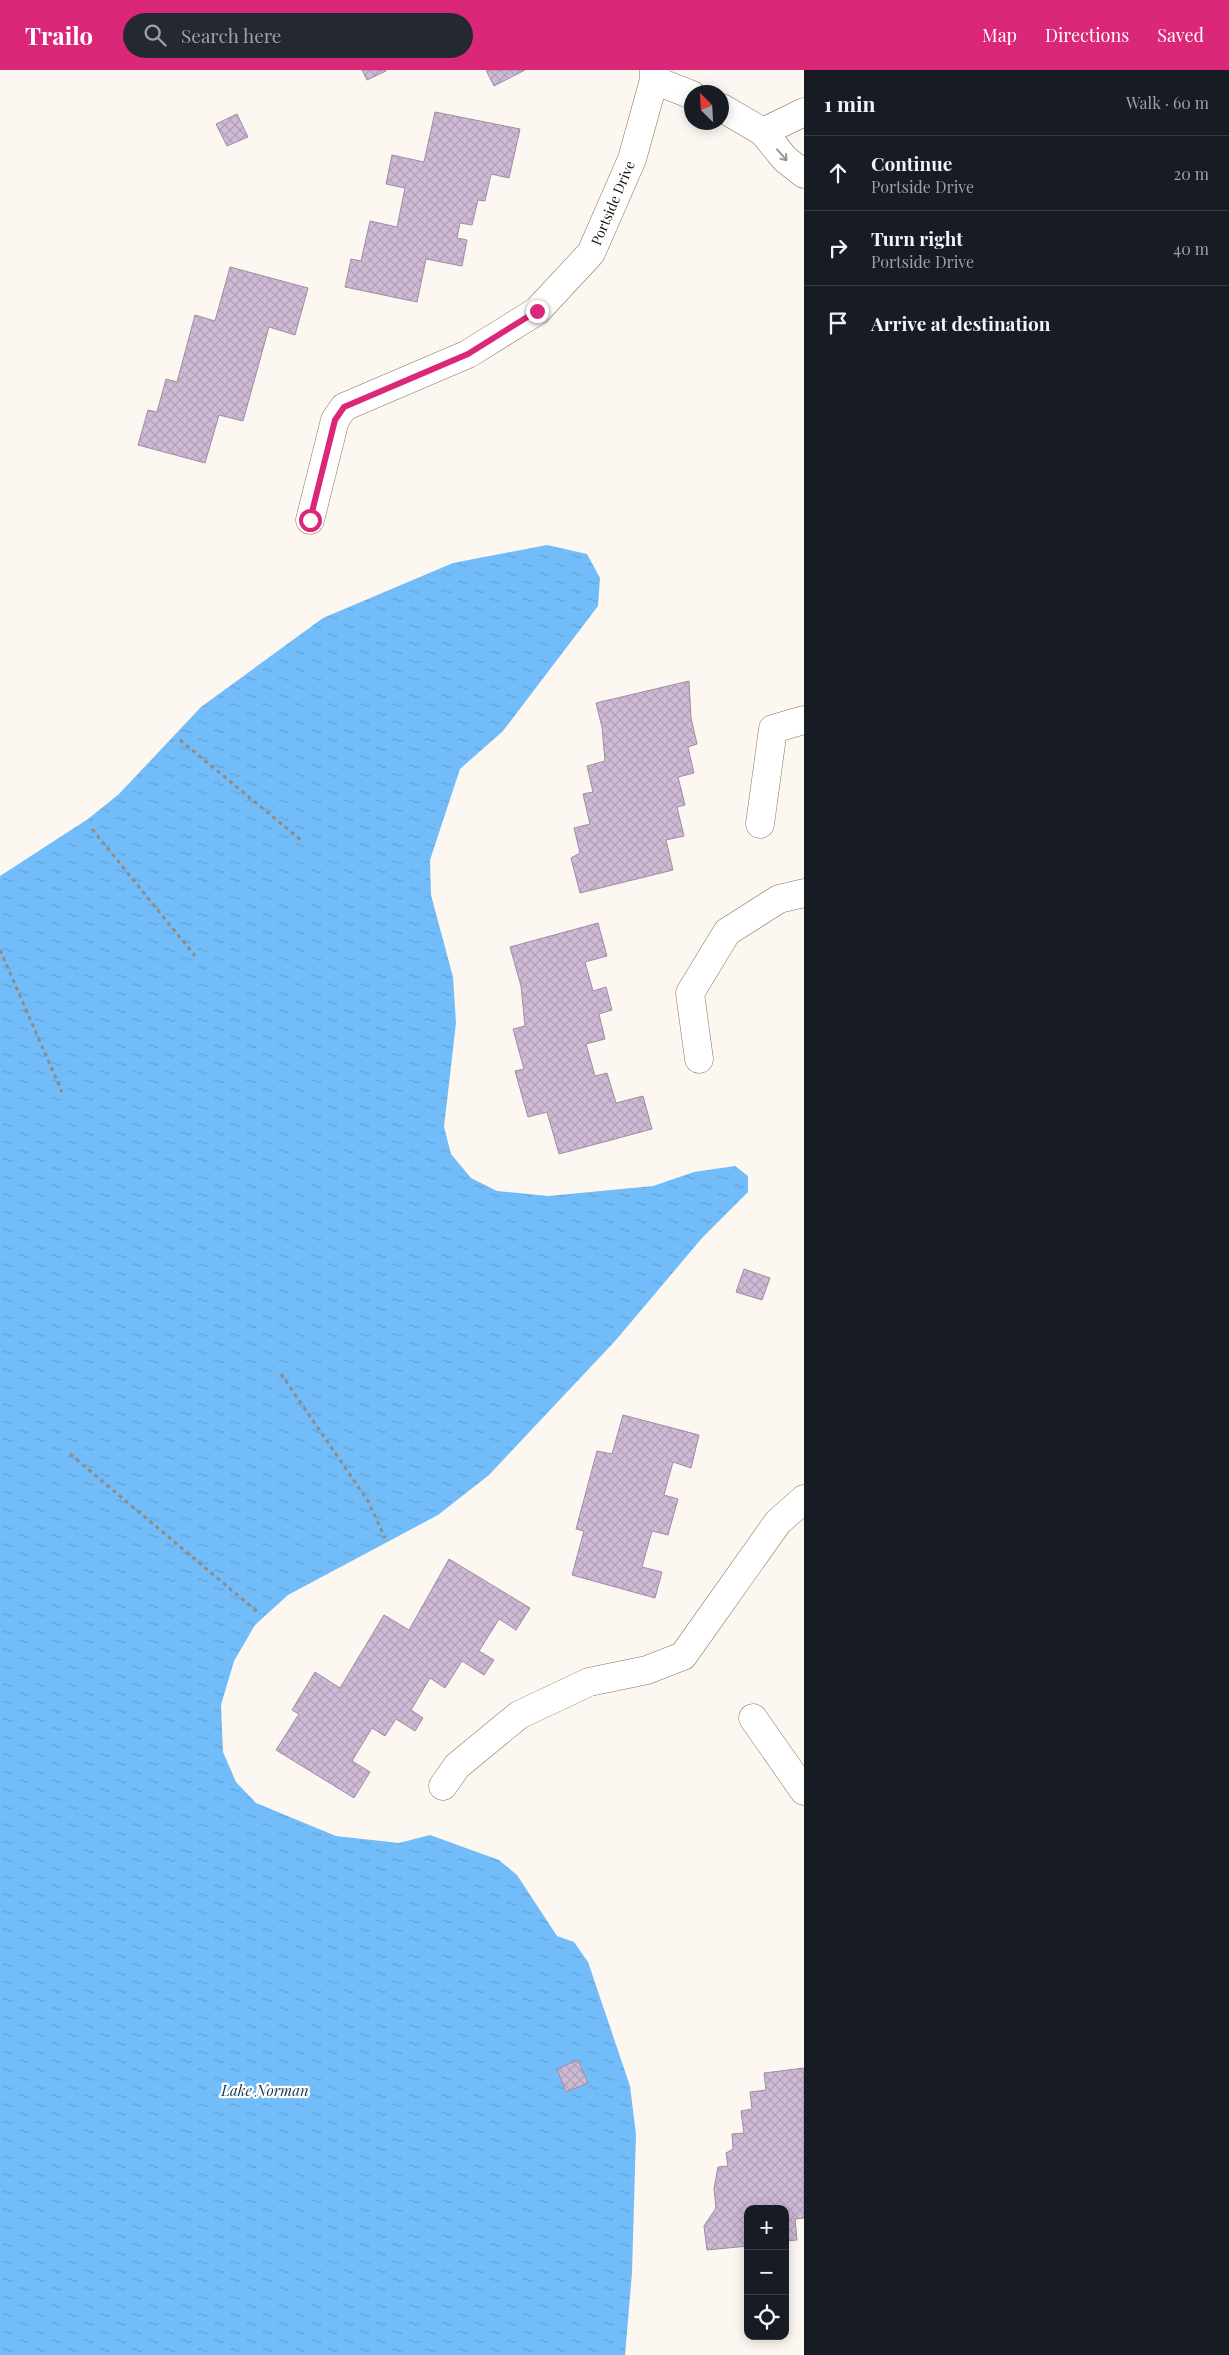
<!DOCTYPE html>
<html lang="en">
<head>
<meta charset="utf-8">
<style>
  :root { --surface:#171b24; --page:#242831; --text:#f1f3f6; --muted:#9ea1a6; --line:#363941; --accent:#db2777 }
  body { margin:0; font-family:"Playfair Display",serif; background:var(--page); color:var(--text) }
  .controls { position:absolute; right:15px; bottom:15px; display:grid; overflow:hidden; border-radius:10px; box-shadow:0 2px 12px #0003 }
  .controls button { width:45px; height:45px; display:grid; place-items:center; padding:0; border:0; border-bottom:1px solid var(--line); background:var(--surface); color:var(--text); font:25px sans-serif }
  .compass { position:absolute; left:684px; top:15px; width:45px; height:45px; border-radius:50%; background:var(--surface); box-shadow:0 2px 12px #0003; rotate:336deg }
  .stop { position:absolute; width:15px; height:15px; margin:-11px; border:4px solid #db2777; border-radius:50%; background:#fff }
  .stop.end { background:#db2777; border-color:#fff; box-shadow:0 1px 5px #0008 }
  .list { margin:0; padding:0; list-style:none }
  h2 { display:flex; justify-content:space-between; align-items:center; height:65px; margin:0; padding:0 20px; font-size:21px }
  h2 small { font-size:16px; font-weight:400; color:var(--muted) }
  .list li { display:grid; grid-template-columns:32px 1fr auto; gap:15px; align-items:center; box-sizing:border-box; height:75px; padding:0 20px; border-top:1px solid var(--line) }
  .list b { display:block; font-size:19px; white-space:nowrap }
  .list p { margin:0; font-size:16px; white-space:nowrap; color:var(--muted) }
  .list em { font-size:16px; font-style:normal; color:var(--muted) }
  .icon { flex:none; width:28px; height:28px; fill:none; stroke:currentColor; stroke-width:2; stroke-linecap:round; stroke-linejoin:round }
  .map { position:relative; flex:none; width:804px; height:2285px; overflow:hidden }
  header { display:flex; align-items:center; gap:30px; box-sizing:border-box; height:70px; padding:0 25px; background:var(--accent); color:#fff }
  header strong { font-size:24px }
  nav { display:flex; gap:28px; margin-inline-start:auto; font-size:18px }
  .search { width:350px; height:45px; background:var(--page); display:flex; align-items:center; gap:12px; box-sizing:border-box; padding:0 18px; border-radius:28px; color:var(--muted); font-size:19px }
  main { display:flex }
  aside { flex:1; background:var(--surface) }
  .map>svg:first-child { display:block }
  .water { fill:url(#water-ripples) }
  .building { fill:url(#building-cross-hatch); stroke:#a18ca7 }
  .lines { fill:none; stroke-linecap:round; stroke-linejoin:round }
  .minor-casing { stroke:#89735a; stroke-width:29 }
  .path { stroke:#918b83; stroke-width:3; stroke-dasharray:4 4; stroke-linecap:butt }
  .minor { stroke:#fff; stroke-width:28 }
  .oneway { stroke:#999591 }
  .route { stroke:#db2777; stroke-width:6 }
  .labels { text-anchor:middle; stroke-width:4.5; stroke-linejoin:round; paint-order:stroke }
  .street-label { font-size:14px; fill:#1c140a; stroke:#fff }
  .water-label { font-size:15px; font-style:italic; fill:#14334c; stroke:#fff }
</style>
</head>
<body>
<header>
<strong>Trailo</strong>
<div class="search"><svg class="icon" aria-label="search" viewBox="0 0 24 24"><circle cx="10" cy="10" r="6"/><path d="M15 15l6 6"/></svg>Search here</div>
<nav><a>Map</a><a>Directions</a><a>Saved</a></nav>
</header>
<main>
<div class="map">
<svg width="804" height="2285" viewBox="0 0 804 2285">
  <defs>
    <pattern id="water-ripples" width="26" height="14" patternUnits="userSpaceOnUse" patternTransform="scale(1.25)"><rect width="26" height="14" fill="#72bdf9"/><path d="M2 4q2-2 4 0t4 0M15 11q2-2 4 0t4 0" fill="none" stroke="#62a2d4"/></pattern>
    <pattern id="building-cross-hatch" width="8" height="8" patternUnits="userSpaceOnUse" patternTransform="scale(1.25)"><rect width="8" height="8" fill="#cfbad6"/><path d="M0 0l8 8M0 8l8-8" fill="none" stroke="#b19fb6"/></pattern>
  </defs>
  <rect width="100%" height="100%" fill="#fcf7f1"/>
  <path class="water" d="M547 475 587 484 600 508 598 536 503 661 460 699 430 790 431 825 453 907 456 953 444 1057 451 1084 471 1108 497 1121 548 1126 653 1116 694 1102 735 1096 748 1106V1122L702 1168 616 1270 489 1405 438 1445 288 1525 255 1555 234 1591 221 1635 223 1682 236 1712 256 1733 336 1766 399 1773 430 1765 499 1790 517 1805 557 1866 574 1872 588 1892 630 2016 636 2064 632 2203 625 2285H0V806L88 749 119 724 201 637 323 548 453 493Z"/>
  <path class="building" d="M362 0H386V1L367 10Z
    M486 0H525L494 16Z
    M435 42 520 59 509 108 491 104 485 131 478 130 472 155 460 153 457 168 467 170 462 196 426 189 417 232 345 217 351 189 361 191 370 151 397 157 405 118 386 114 392 85 424 92Z
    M237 44 248 67 227 76 216 54Z
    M230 197 308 218 295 265 269 257 243 351 219 345 205 393 138 375 148 340 157 342 166 309 177 312 195 245 215 251Z
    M689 611 691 648 697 674 688 677 694 703 678 707 685 735 677 737 684 766 666 770 673 800 580 823 571 788 580 783 574 758 590 754 583 724 593 722 587 696 605 691 602 657 596 633Z
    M598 853 607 886 585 892 593 921 606 917 612 940 599 944 605 969 586 974 595 1006 607 1003 616 1033 643 1026 652 1059 559 1084 547 1042 528 1047 515 1001 524 999 513 959 525 956 521 916 510 877Z
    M744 1199 770 1208 762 1230 736 1222Z
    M623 1345 699 1365 691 1398 673 1392 664 1425 678 1429 668 1465 652 1461 642 1497 662 1502 655 1528 572 1505 584 1461 576 1459 597 1381 612 1384Z
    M449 1489 530 1538 516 1560 499 1549 479 1581 494 1590 484 1605 462 1591 445 1618 430 1608 411 1640 423 1648 415 1661 396 1649 385 1666 372 1658 352 1691 370 1702 354 1728 276 1680 299 1644 292 1640 315 1602 340 1618 384 1545 409 1560Z
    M578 1990 588 2013 566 2022 557 1999Z
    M804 1998V2148L795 2149 797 2170 785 2171V2139H748V2176L707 2180 704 2156 716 2138 714 2119 718 2097 728 2096 726 2083 733 2079 732 2064 744 2063 741 2041 752 2039 750 2022 766 2020 764 2003Z"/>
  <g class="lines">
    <defs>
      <path id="minor" d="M654 10 692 25
        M722 38 763 62 785 89 804 104
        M763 62 804 42
        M310 450 335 350 344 337 468 284 537 241 591 183 632 89 654 10V0
        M760 754 773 659 804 650
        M699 989 690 923 727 862 779 829 804 823
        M753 1648 804 1721
        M443 1716 457 1696 519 1645 589 1612 647 1600 683 1586 778 1452 804 1429"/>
    </defs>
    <use href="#minor" class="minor-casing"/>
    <path class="path" d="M180 670 301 770
      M92 759 195 886
      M0 880 62 1022
      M281 1304 368 1431 385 1468
      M70 1384 260 1544"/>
    <use href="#minor" class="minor"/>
  </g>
  <defs><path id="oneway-shaft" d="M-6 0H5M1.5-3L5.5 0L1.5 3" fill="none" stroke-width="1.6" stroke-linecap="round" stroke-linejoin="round" transform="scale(1.25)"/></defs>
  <use class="oneway" href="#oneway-shaft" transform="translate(782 85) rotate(49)"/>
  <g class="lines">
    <path class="route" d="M310 450 335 350 344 337 468 284 537 241"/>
  </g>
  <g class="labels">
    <g class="street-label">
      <text transform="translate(613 133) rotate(-67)" y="5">Portside Drive</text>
    </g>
    <g class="water-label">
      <text x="265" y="2026">Lake Norman</text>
    </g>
  </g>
</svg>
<div class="controls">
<button>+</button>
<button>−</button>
<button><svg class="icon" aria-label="locate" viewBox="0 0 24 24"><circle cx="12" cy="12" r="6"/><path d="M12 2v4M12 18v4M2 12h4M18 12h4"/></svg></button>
</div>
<svg class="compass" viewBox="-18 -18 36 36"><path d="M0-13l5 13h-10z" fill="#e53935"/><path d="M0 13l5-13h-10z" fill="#9ea1a6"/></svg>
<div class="stop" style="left:310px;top:450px"></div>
<div class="stop end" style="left:537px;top:241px"></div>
</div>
<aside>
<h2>1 min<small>Walk · 60 m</small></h2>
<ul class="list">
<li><svg class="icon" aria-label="ahead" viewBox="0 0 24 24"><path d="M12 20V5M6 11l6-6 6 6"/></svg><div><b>Continue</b><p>Portside Drive</p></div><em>20 m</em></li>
<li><svg class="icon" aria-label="right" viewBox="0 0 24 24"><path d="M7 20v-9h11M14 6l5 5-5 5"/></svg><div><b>Turn right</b><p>Portside Drive</p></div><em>40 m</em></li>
<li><svg class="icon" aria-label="arrive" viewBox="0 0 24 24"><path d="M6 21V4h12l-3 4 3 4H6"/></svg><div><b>Arrive at destination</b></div></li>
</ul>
</aside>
</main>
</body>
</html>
